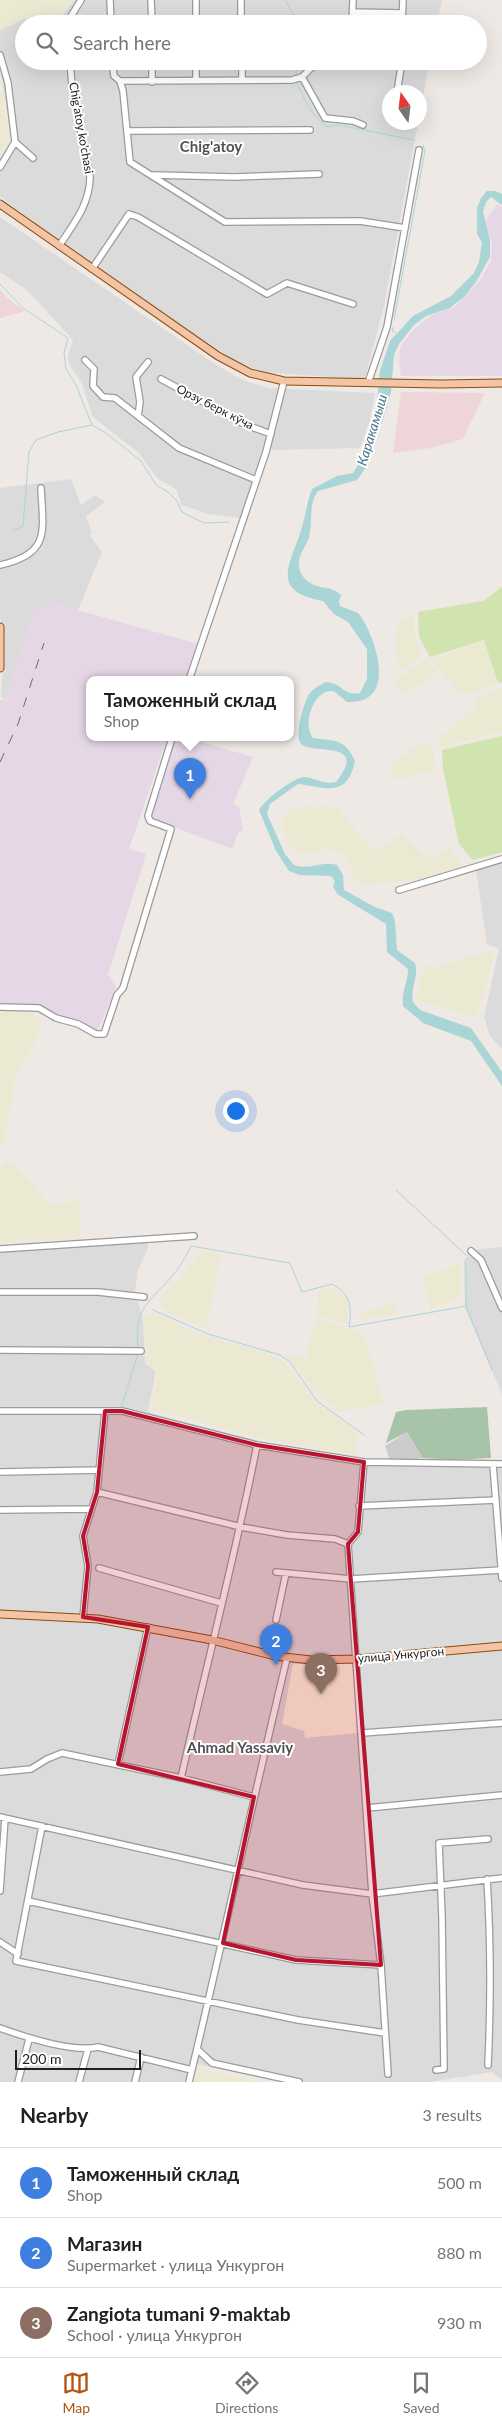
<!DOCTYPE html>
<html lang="en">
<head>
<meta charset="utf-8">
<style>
  :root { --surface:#fff; --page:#f2f2f2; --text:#202124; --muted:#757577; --line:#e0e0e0; --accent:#b45309 }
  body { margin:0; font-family:Lato,sans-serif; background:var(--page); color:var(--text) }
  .compass { position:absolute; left:382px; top:85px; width:45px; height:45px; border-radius:50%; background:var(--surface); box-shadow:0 5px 20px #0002; rotate:346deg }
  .scale { position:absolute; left:15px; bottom:12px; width:126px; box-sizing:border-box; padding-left:5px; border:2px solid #1e1e1e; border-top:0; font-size:14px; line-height:18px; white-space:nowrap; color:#1e1e1e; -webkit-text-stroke:4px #fff; paint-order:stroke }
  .you { position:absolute; left:235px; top:1110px; width:18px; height:18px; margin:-12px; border:4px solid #fff; border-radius:50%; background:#1a73e8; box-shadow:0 0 0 8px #1a73e833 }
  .badge { display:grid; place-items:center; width:32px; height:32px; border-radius:50%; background:var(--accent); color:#fff; font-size:16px; font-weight:700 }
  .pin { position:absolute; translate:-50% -41px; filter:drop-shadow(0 1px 2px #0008) }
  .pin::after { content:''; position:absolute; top:26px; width:18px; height:15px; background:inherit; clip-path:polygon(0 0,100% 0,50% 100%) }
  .popup { position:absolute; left:86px; top:676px; width:208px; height:65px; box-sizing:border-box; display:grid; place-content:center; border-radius:10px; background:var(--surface); filter:drop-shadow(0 1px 4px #0005); font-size:16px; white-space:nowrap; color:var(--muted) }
  .popup b { font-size:19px; color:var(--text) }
  .popup::after { content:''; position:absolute; left:50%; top:100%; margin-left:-10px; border:10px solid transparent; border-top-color:var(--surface) }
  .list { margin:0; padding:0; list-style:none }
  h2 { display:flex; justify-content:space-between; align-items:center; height:65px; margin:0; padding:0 20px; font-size:21px }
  h2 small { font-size:16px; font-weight:400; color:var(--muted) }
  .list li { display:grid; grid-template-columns:32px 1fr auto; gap:15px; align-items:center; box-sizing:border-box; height:70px; padding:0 20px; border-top:1px solid var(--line) }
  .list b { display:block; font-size:19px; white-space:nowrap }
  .list p { margin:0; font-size:16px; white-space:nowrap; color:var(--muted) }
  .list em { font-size:16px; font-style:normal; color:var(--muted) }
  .icon { flex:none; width:28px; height:28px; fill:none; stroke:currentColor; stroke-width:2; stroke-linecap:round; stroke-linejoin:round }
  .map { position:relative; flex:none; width:502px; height:2082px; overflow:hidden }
  .search { position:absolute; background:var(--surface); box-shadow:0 5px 20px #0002; left:15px; right:15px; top:15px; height:55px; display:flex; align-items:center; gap:12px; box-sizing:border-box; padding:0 18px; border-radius:28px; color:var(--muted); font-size:19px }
  .sheet { height:275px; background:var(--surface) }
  nav { display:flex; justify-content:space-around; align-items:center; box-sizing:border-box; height:70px; border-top:1px solid var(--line); background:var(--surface); font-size:14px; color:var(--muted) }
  nav a { display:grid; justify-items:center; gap:2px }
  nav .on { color:var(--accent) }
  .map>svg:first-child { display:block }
  .residential { fill:#dcdbdb }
  .commercial { fill:#edd5d8 }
  .industrial { fill:#e6d7e6 }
  .education { fill:#fcf7e0 }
  .religious { fill:#ccc }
  .farmland { fill:#ebe9d2 }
  .grass { fill:#d1e3af }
  .cemetery { fill:#a8c4a8 }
  .water { fill:#a9d5d7 }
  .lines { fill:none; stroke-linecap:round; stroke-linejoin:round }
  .stream { stroke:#a9d5d7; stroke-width:1 }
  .minor-casing { stroke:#9b9b9b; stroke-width:8 }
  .major-casing { stroke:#894c0e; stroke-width:9 }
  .minor { stroke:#fff; stroke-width:5.5 }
  .major { stroke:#f3c4a5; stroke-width:7 }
  .rail { stroke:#6c6c6c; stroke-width:1; stroke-dasharray:10 10; stroke-linecap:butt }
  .marked { fill:#b8132f; fill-opacity:0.2; stroke:#b8132f; stroke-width:4; stroke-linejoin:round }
  .labels { text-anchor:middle; stroke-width:4; stroke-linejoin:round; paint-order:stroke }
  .street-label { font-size:12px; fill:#1e1e1e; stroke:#fff }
  .water-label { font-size:14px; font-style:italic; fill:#4a778e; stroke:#fff }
  .quarter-label { font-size:15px; font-weight:bold; fill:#515151; stroke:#fff }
</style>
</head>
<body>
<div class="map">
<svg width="502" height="2082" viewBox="0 0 502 2082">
  <rect width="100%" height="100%" fill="#eee9e5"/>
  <path class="residential" d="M74 0H442L437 24H24V61H430L420 112V92H390V122L418 123 384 306 365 379 268 373 238 363 123 287 0 197V159L12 140 0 68V30L24 19 60 18Z
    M0 217 209 360 240 379 268 388 375 393 370 420 360 448 269 450 240 518 208 514 182 505 176 489 158 479 139 453 93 417 82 384 69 364 68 355 73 340 28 291 0 272Z
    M71 479 81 505 95 495 105 502 86 516 92 533 90 536 102 552 78 610 46 601 34 613 6 699 1 697 5 635 0 618V488Z
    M502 862V1049L490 1036 484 1017 499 948 487 945 476 870Z
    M147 1236 148 1248 138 1270 135 1291 143 1319 145 1363 156 1371 148 1412 256 1441 365 1459 502 1461V2080L492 2072 430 2082H279L191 2063 186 2082H0V1246Z
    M502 1247V1394L465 1308 464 1260 472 1250Z"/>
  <path class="commercial" d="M0 289 6 297 25 311 0 318Z
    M401 392 485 393 463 439 431 448 393 453Z"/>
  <path class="industrial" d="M497 204 502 207V376H401L399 363 400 347 413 330 432 315 455 307 479 282 491 261 492 244 486 220Z
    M46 601 198 644 186 680H90V738H167L129 849 146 854 108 975 116 987 97 1032 57 1018 39 1007 0 1005V700L6 699 34 613Z
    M176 738H188L253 757 233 804 239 807 243 831H239L232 849 150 818Z"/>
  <path class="education" d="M293 1664H353L357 1733 305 1738 304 1731 282 1724Z"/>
  <path class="religious" d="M407 1432 423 1458 390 1461 385 1446Z"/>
  <path class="farmland" d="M0 0H74L60 18 24 19 0 30Z
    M0 92H3L10 141 0 155Z
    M413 616 416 643 422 656 399 671 395 641 400 621Z
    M484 641 497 684 469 693 466 691 459 693 431 659Z
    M428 659 437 673 403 695 394 680Z
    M502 688V732L441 747 439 738 477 706V697Z
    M419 744H433L435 769 396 780 391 765Z
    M306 805 314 808 321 806 336 807 375 852 401 834 423 855H438L449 847 464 868 420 879 358 884 353 877 352 866 345 855 327 848 313 853H297L290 846 281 824 287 811Z
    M495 949 477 1017 415 1000 425 965 433 968Z
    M21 1010 32 1013 42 1023 40 1033 16 1074 4 1144 0 1143V1011Z
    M5 1163H12L34 1185 45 1201 57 1206 80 1197V1238L0 1242V1172Z
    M199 1251 220 1253 207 1329 169 1313 158 1303 165 1291 174 1285 192 1263Z
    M461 1263V1297L431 1309 422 1278Z
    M330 1288 340 1292 348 1302 347 1324 317 1315 319 1290Z
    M393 1303 397 1314 362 1319 359 1314Z
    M154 1313 193 1332 272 1355 284 1362 316 1402 358 1433 355 1455 258 1438 151 1409 158 1371 146 1362 145 1318Z
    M316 1317 364 1334 384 1404 339 1412 316 1392 286 1355 306 1358Z
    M195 2067 258 2082H192Z"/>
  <path class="grass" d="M502 587V682L498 683 484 640 430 657 419 637 418 612 483 601Z
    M502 736V852L473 860 459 844 443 769 442 750Z"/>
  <path class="cemetery" d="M487 1407 491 1458 454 1460 423 1458 407 1432 386 1443 396 1412 406 1410Z"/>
  <path class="water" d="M487 191H495L502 194V205L491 197 486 202 483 211 490 239V257L476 282 465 296 450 308 426 316 414 325 399 344 394 355 391 392 383 420 370 451 367 466 357 480 318 491C308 504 313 521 309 537 306 547 298 554 299 566 299 572 304 579 309 582 319 590 331 585 341 595L339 601 340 606 358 613C371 628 389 676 372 694 366 701 356 702 347 702 343 699 338 694 335 692 318 684 300 721 313 738 336 741 345 739 355 761 347 799 326 787 298 784L270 804 267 814 285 854 294 865C309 871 322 860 337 865L343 875 344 890 375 907 392 913 395 921 397 950 415 963C419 977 410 988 413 1002L420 1010 471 1028 502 1072V1086L471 1041 423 1023 403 1006C401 992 408 982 408 969L387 952 386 924 337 894 333 886 335 881 331 876 300 875 289 871 276 851 259 810C263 801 296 775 306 777 317 779 325 785 336 782 370 739 312 755 301 744 294 737 304 700 310 693 315 687 320 685 326 682 343 683 342 696 360 693L367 679V649L348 622 334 614 323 601C267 591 292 562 302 527 306 514 307 502 312 489L337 476 353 473 357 467 376 414 380 371 390 341 413 316 451 296 474 273 479 262 482 242 477 234V208L481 198Z"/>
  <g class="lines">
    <path class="stream" d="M285 0 299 24
      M296 75V61
      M297 83C305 101 311 114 327 127L339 125 414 140
      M0 284 23 308 68 338 64 353 66 369 76 385 92 425
      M394 320 425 151 423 145
      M393 328 392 331 396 333
      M14 530 23 526 29 452 36 440 58 432 92 425 106 433 141 461 156 485 168 492 177 501 182 512 204 523 229 522
      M396 1190 466 1255
      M466 1263V1306L492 1370
      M153 1310 208 1334 280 1355 290 1362 317 1401 364 1435
      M138 1348C134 1301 153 1302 177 1270 182 1263 187 1254 191 1246L290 1263 302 1292 332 1284C351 1295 352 1306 349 1327L466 1306
      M121 1408 138 1354"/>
    <defs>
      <path id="minor" d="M110 0 111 24
        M151 0 152 24
        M241 0V24
        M353 12 402 13
        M69 24 70 18 81 0
        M196 24V0
        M352 24 353 0
        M402 24 403 0
        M0 55 8 83 15 142 0 167
        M112 61 114 76 120 81 123 91 130 162 225 222 360 221 405 228
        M242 61V80
        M302 77 325 118 353 121 363 125
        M120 81 292 80 302 77 312 67 330 61
        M196 81V61
        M152 82V61
        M397 92 402 61
        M127 131 310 130
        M15 142 33 158
        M154 175 234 177 319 174
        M59 246C73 225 90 204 90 177L72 86 70 61
        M92 269 129 214 138 217 267 294 287 283 353 304
        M85 360 94 369 93 386 103 397 115 398 179 448 256 480
        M161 379 244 424 271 434
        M368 383 387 327 419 150
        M138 416 140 402 136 377 148 362
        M0 565C51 554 43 531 41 488
        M189 680 266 452 284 381
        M399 890 502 859
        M0 1007 39 1008 56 1018 78 1024 96 1034H104L117 995 123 988 171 829 150 821 148 816 172 738
        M0 1249 194 1236
        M471 1251 481 1260 502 1308
        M0 1292H98L144 1297
        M0 1350 141 1351
        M0 1411H122L257 1445 364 1462 502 1464
        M493 1465 502 1578
        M0 1472 99 1470
        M97 1492 241 1527 287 1535 335 1539 348 1544 372 1894 381 1965 388 2074
        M359 1506 496 1500
        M0 1510 91 1509
        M348 1544 358 1532 364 1462
        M99 1568 221 1603
        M276 1572 351 1579 501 1570
        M83 1617 88 1566 83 1536 97 1492 105 1411
        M276 1620 286 1573
        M362 1733 502 1723
        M118 1764 148 1627
        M0 1772 31 1769 47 1759 62 1753 181 1778 254 1797
        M181 1778C206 1667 235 1557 257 1445
        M367 1808 502 1795
        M0 1817 303 1885 372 1894 502 1878
        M42 1826 16 1961 298 2020 385 2033
        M487 1879C491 1944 491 2001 488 2065
        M0 1891 5 1818
        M28 1901 296 1960 381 1965
        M0 1942 18 1954
        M0 2028C25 2037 72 2053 98 2047L192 2070
        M197 2049 212 2063 299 2082
        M436 2070 444 2069 442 1917 439 1843 488 1839
        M18 2082 29 2039
        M79 2082 88 2049
        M135 2082 141 2057
        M189 2082C223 1941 253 1799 287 1658"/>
      <path id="major" d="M0 204 218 356 250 373 284 381 441 384 502 383
        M0 627V668
        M0 1614 98 1619 212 1640 275 1656 311 1660 357 1659 502 1646"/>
    </defs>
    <use href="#minor" class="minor-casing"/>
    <use href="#major" class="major-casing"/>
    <use href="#minor" class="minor"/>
    <use href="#major" class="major"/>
    <path class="rail" d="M0 762 18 724 44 643"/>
  </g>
  <path class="marked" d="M105 1411H122L257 1445 364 1462 358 1532 348 1544 381 1965 296 1960 223 1943 254 1797 118 1764 148 1627 83 1617 88 1566 83 1536 97 1492Z"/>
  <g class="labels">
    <g class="street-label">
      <text transform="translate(81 128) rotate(80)" y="4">Chig'atoy ko'chasi</text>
      <text transform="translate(215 407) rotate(27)" y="4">Орзу берк кўча</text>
      <text transform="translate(401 1655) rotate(-5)" y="4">улица Ункургон</text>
    </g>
    <g class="water-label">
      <text transform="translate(372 430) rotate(-73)" y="5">Каракамыш</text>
    </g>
    <g class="quarter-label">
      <text x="211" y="152">Chig'atoy</text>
      <text x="240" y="1753">Ahmad Yassaviy</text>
    </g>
  </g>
</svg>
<svg class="compass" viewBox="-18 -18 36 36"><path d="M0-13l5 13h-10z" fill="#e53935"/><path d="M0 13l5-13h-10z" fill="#757577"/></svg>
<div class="scale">200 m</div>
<div class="you"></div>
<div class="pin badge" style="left:190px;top:799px;background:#3f7fe0">1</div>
<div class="popup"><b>Таможенный склад</b>Shop</div>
<div class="pin badge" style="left:276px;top:1665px;background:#3f7fe0">2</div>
<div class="pin badge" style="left:321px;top:1694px;background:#8d6e63">3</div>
<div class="search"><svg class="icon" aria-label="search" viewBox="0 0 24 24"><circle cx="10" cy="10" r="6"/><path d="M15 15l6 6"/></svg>Search here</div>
</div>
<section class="sheet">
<h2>Nearby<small>3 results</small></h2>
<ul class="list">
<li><span class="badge" style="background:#3f7fe0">1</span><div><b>Таможенный склад</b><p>Shop</p></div><em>500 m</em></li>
<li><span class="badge" style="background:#3f7fe0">2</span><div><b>Магазин</b><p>Supermarket · улица Ункургон</p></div><em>880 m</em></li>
<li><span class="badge" style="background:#8d6e63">3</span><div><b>Zangiota tumani 9-maktab</b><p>School · улица Ункургон</p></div><em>930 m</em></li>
</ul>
</section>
<nav>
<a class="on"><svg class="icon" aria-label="map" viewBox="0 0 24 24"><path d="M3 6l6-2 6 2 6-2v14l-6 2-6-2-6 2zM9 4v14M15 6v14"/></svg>Map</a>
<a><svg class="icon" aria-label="directions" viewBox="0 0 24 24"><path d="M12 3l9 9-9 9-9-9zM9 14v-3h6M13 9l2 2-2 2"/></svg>Directions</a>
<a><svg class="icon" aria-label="saved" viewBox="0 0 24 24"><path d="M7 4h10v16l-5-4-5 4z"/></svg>Saved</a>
</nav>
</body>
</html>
